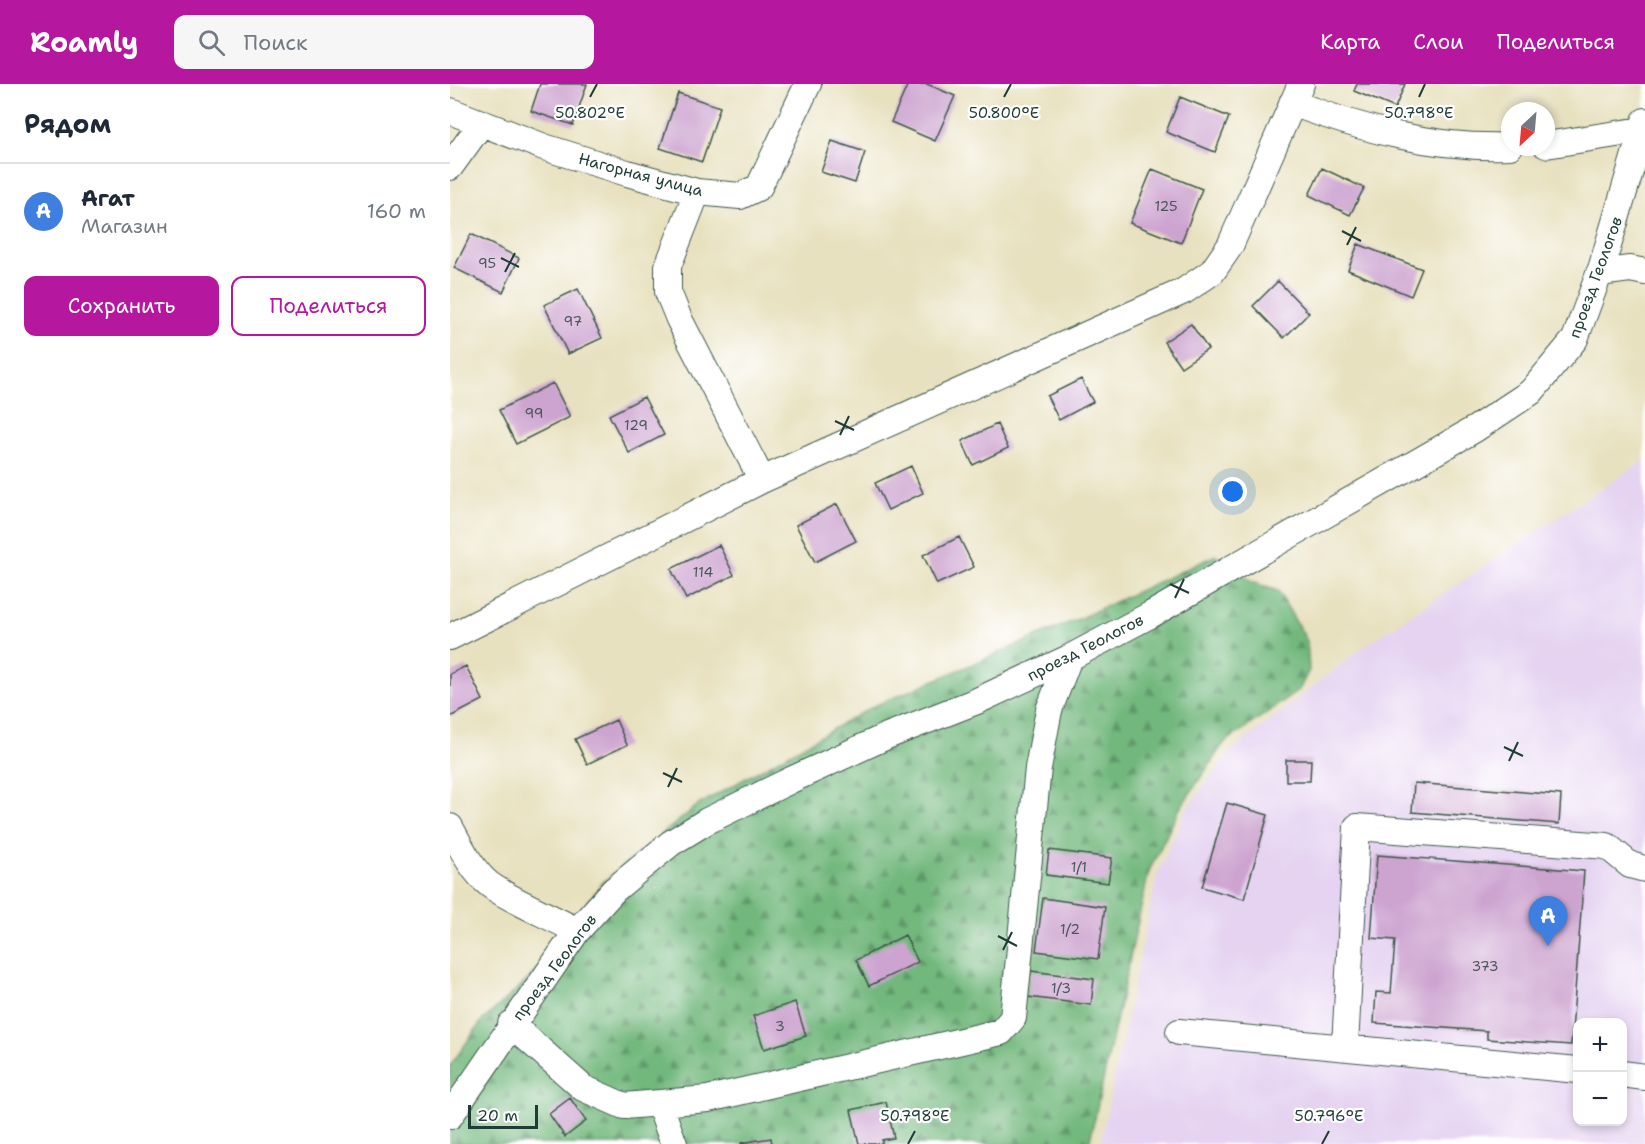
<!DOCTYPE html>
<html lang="ru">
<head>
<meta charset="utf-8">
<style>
  :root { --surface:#fff; --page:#f6f6f7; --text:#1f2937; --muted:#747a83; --line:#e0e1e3; --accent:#b5179e }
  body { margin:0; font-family:"Shantell Sans",sans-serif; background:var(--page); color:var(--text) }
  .controls { position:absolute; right:18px; bottom:18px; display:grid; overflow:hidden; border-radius:12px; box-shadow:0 3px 9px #0003 }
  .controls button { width:54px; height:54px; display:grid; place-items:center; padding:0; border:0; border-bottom:2px solid var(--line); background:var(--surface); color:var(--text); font:30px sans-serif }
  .compass { position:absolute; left:1051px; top:18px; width:54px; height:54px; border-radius:50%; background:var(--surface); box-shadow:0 3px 9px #0003; rotate:206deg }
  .scale { position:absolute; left:18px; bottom:15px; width:70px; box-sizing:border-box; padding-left:6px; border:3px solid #1f3d34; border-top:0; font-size:16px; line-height:21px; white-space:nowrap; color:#1f3d34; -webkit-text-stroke:4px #fff; paint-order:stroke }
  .you { position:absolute; left:783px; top:408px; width:21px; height:21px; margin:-15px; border:4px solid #fff; border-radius:50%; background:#1a73e8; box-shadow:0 0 0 9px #1a73e833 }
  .badge { display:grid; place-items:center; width:39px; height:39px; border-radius:50%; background:var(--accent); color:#fff; font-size:20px; font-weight:700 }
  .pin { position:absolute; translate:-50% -50px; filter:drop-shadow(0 2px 3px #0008) }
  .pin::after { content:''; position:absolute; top:32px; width:21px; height:18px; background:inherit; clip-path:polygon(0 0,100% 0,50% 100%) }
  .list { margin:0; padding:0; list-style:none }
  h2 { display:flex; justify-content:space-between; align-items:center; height:78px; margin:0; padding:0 24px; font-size:26px }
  h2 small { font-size:20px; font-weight:400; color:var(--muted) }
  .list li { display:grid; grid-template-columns:39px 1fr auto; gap:18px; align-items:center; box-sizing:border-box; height:96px; padding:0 24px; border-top:2px solid var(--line) }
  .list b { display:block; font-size:22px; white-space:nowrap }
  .list p { margin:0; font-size:20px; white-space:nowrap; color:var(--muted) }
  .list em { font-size:20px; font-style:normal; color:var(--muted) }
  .actions { display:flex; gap:12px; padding:18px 24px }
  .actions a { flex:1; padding:14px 0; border:2px solid var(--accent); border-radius:12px; text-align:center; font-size:21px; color:var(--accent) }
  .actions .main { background:var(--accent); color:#fff }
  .icon { flex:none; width:33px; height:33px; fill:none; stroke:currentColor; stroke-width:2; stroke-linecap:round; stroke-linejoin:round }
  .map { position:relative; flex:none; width:1195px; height:1060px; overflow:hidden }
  header { display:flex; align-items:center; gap:36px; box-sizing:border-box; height:84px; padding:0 30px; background:var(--accent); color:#fff }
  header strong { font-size:28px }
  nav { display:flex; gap:33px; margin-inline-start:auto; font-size:21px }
  .search { width:420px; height:54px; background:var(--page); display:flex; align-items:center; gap:15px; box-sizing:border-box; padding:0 21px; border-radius:12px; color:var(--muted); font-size:22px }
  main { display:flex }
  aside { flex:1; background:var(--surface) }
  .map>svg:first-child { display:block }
  .built { fill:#e5d3f1; fill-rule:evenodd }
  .forest { fill:url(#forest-firs); stroke:#487a58; stroke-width:1.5 }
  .building { fill:#cda4d0 }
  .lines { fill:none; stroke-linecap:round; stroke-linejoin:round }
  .minor-casing { stroke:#3d5649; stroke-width:28 }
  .minor { stroke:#fff; stroke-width:26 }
  .ticks { fill:none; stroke:#1f3d34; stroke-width:2 }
  .labels { text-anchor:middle; stroke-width:4.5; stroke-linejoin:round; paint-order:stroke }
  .number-label { font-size:14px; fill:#4a575b }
  .street-label { font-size:16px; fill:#1f3d34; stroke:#fff }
  .ticks-label { font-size:15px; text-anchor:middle; fill:#1f3d34; stroke:#fff; stroke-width:4.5; stroke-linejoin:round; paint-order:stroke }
</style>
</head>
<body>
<header>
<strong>Roamly</strong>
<div class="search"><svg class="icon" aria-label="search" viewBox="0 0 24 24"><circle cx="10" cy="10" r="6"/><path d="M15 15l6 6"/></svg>Поиск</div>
<nav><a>Карта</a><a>Слои</a><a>Поделиться</a></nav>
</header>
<main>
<aside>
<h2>Рядом<small></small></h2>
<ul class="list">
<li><span class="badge" style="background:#3f7fe0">A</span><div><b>Агат</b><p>Магазин</p></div><em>160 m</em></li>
</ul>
<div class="actions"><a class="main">Сохранить</a><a>Поделиться</a></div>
</aside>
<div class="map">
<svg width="1195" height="1060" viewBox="0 0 1195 1060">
  <defs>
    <pattern id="forest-firs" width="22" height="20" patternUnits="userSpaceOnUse" patternTransform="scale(1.5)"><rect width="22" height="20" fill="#72b87d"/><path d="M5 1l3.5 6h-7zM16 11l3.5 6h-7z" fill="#5d9767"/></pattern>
  </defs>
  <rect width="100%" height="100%" fill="#fff"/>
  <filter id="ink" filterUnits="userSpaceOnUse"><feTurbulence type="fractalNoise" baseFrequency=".0167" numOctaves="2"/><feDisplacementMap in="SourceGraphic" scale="12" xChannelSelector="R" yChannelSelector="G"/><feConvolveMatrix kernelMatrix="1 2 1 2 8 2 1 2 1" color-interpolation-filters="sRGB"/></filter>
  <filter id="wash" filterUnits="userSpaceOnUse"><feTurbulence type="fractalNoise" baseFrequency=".008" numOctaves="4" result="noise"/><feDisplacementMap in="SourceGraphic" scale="24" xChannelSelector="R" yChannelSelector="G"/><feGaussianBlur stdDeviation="1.35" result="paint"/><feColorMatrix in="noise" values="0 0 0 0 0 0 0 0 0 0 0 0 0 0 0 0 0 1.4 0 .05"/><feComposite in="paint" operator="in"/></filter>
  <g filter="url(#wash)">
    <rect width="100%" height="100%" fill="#e8e1bf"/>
    <path class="built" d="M1195 376V1060H650L707 791 736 725 782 666 917 560ZM1128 938H1172V1038H1128Z"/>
    <path class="forest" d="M766 471 802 498 828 507 857 557 859 586 849 606 774 659 730 724 699 787 639 1060H0V982L32 937 80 894 153 798 248 721 424 622 626 536Z"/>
    <g id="blocks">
      <path class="building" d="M90 0H137L123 41 81 27Z
        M458 0H477L505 12 485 57 441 38Z
        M907 0H955L945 24 904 7Z
        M228 9 270 23 252 78 210 64Z
        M730 13 779 33 765 68 716 48Z
        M382 57 415 68 405 99 371 88Z
        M872 84 914 104 900 131 859 111Z
        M702 85 752 105 731 159 680 139Z
        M21 150 69 174 53 208 4 184Z
        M908 160 972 185 961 212 898 186Z
        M828 197 859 229 834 254 803 222Z
        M128 205 152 254 118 270 94 221Z
        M741 240 758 265 731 283 714 258Z
        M631 295 643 318 609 336 597 312Z
        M103 299 120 333 66 360 49 326Z
        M194 313 214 351 179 369 159 331Z
        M547 340 558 364 523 381 512 357Z
        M461 382 473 409 438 426 425 399Z
        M387 420 406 457 365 478 346 441Z
        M509 453 524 483 487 500 473 471Z
        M269 461 284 491 236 515 221 485Z
        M16 582 33 616 0 633V590Z
        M166 636 177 661 137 680 125 655Z
        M836 676H861L860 697H836Z
        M964 699 1111 711 1109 740 962 728Z
        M777 719 818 731 794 815 752 803Z
        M599 766 662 774 658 799 596 791Z
        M927 771 1134 787 1121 961 1037 955V947L924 939 926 908 941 909 945 856 921 854Z
        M593 814 655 823 648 875 586 867Z
        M455 851 468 878 419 902 406 876Z
        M581 887 644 895 641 921 578 913Z
        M345 918 356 952 314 965 303 932Z
        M120 1014 136 1037 115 1053 99 1030Z
        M436 1018 444 1054 432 1056V1060H409L401 1026Z
        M321 1054 322 1060H291V1059Z"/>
    </g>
  </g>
  <g filter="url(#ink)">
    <use href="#blocks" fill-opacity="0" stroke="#3d5649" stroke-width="1.5"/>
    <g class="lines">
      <defs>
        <path id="minor" d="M842 19C912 45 984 65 1060 62
          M0 27 94 63 177 89 247 108 290 112 309 103 358 0
          M1096 61 1192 46
          M0 83 31 40
          M247 108 218 182V208L229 235 312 396
          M1149 189 1180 185 1195 188
          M0 553 312 396 734 207 762 188 780 162 851 0
          M0 743C11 763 22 787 40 801 67 820 99 831 127 847
          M61 940 133 1004 174 1022 258 1015 551 948 563 934 588 684 599 626 619 574
          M729 948 1128 986
          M895 962 907 743 1157 762 1180 781 1195 785
          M1172 990 1195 993
          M209 1019 224 1060
          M0 1032 127 847 164 806 221 759 257 737 341 696 437 652 527 617 619 574 702 530 1025 345 1081 308 1125 255 1152 182 1195 37"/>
      </defs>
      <use href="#minor" class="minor-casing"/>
      <use href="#minor" class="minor"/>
    </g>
  </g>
  <path class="ticks" d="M140 13 147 0M554 13 561 0M969 13 975 0M892 147 911 157M897 161 906 143M51 174 69 183M55 188 65 169M385 337 404 346M390 351 399 332M720 500 739 509M725 514 734 495M1054 663 1073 672M1059 677 1068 658M213 689 232 698M218 703 227 684M548 852 567 862M553 866 562 848M458 1060 465 1047M872 1060 879 1047"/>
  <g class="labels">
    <g class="number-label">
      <text x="716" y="127">125</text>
      <text x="37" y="184">95</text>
      <text x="123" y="242">97</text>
      <text x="84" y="334">99</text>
      <text x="186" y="346">129</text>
      <text x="253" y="493">114</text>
      <text x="629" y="788">1/1</text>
      <text x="620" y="850">1/2</text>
      <text x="1035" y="887">373</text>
      <text x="611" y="909">1/3</text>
      <text x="330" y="947">3</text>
    </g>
    <g class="street-label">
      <text transform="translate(191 90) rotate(15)" y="6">Нагорная улица</text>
      <text transform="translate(1145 193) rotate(-70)" y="6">проезд Геологов</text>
      <text transform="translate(635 563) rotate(-27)" y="6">проезд Геологов</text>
      <text transform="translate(104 883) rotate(-53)" y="6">проезд Геологов</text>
    </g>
  </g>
  <g class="ticks-label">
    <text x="140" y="34">50.802°E</text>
    <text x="554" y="34">50.800°E</text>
    <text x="969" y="34">50.798°E</text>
    <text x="465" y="1037">50.798°E</text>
    <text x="879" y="1037">50.796°E</text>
  </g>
</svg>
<div class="controls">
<button>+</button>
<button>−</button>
</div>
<svg class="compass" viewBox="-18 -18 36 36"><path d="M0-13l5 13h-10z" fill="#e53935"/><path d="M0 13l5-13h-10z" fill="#747a83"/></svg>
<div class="scale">20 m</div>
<div class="you"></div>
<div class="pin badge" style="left:1098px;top:862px;background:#3f7fe0">A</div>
</div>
</main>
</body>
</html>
